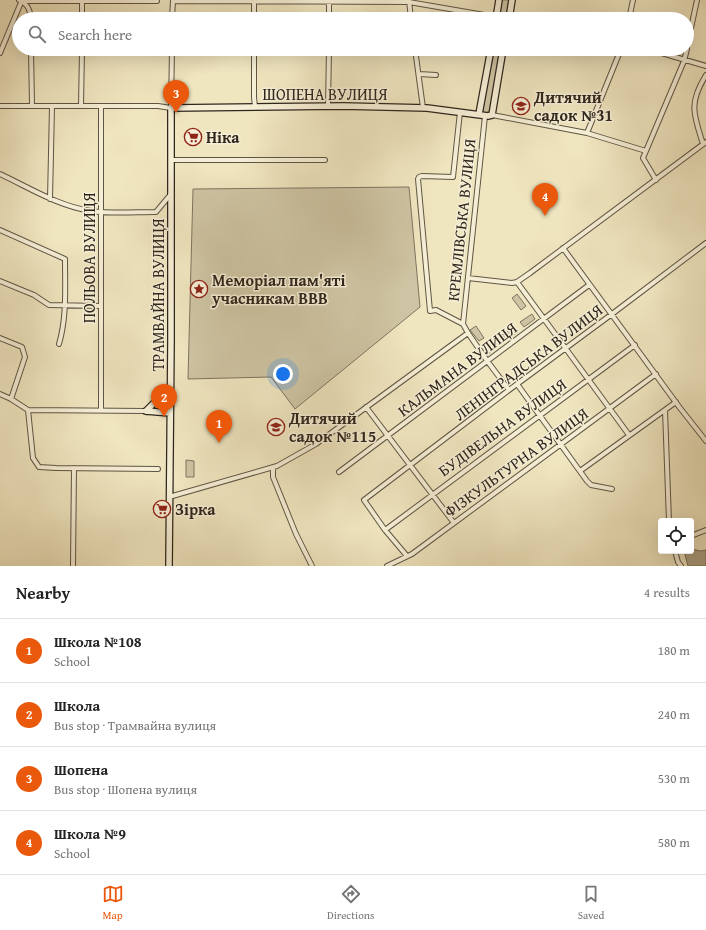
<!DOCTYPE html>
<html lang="en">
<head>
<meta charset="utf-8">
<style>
  :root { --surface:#fff; --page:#f2f2f2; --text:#222; --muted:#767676; --line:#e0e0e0; --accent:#ea580c }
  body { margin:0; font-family:"Gentium Book Plus",serif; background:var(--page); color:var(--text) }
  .controls { position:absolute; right:12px; bottom:12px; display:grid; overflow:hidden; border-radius:4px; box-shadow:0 4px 16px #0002 }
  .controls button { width:36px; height:36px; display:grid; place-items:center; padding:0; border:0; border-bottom:1px solid var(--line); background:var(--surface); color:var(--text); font:20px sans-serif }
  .you { position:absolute; left:283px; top:374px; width:14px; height:14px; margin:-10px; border:3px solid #fff; border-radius:50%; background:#1a73e8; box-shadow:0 0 0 6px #1a73e833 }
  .badge { display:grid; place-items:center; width:26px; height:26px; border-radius:50%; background:var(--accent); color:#fff; font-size:13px; font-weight:700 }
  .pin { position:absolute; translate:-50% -33px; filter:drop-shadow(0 1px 2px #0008) }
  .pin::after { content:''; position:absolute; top:21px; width:14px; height:12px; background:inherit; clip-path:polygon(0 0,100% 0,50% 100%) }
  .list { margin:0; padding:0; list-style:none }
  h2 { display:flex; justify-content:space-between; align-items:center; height:52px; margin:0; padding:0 16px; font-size:17px }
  h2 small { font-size:13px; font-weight:400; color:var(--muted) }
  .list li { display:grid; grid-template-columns:26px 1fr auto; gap:12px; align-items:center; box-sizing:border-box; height:64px; padding:0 16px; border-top:1px solid var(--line) }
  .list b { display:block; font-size:15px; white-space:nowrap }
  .list p { margin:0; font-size:13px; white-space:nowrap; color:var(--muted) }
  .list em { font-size:13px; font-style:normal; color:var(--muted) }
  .icon { flex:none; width:22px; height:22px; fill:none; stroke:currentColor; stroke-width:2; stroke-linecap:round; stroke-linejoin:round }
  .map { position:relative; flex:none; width:706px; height:566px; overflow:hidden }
  .search { position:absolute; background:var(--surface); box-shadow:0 4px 16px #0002; left:12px; right:12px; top:12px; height:44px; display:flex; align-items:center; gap:10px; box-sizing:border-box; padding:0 14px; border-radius:22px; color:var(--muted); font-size:15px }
  .sheet { height:308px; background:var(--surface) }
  nav { display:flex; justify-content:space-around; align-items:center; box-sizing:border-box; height:56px; border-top:1px solid var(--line); background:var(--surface); font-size:11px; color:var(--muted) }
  nav a { display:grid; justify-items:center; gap:2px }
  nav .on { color:var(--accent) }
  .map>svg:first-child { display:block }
  .green { fill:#cec4a3; stroke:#7e7460 }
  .water { fill:#aea488; stroke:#7b715d }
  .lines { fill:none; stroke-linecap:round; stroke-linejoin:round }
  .street-casing { stroke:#5f5545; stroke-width:6 }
  .secondary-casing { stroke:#2f251c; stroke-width:8 }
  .street { stroke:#f5eed5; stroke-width:4 }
  .secondary { stroke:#f5eed5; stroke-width:5.5 }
  .labels { text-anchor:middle; stroke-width:3; stroke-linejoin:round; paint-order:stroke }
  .street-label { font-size:16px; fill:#2f251c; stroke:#f5eed5 }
  .poi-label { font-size:16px; font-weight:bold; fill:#2f251c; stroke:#f5eed5; text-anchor:start }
</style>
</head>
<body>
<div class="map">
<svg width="706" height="566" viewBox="0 0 706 566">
  <rect width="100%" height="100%" fill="#efe5bf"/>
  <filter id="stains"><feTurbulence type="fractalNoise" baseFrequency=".005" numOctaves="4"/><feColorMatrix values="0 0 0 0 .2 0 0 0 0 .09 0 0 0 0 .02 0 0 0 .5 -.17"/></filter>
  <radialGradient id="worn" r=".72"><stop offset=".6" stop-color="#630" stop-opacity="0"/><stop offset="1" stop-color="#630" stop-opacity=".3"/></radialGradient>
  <path class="green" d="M502 0H510L507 16 505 18 501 17 500 15Z
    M493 49H501L490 111 486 113 482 111Z
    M409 187 420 307 295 409 271 377 188 379 193 189Z
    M517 294 526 306 521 310 512 298Z
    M532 314 535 319 524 327 520 322Z
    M476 326 484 338 479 341 470 330Z
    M514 327 518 332 506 340 502 335Z
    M497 340 500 345 488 354 485 349Z
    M186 460 194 461V477H186Z"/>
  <path class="water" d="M691 549 701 551 706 550V566H688L684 551H691Z"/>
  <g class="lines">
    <defs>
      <path id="street" d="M19 0C28 4 30 10 31 19
        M409 0 411 19
        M22 1H157
        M173 1 409 2 496 17
        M82 19V0
        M172 19 173 0
        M254 19V0
        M329 19V0
        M629 19 633 0
        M687 47 697 0
        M31 49 32 105
        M254 49V97L255 107
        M415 49 423 108
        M648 49 706 66
        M0 53 22 0
        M419 74 436 75
        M0 106H158L171 108 172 49
        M81 106 82 49
        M328 106 329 49
        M460 112 453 177 422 176 419 177 418 179 430 311 436 310 463 324
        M492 115 587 133 646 151
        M485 116 463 324 468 333 488 362 509 390
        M587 133 621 49
        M703 144C694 115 688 104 706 75
        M171 160H325
        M0 174C30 188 58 206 91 211 112 214 135 212 156 212L171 194
        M656 180 643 158 684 61 687 49
        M50 199 52 106
        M0 230 65 259C65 287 67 317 59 344
        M563 248 680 408 706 441
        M468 278 512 283 517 282 530 273 706 142
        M0 281 34 295 49 305 101 306
        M517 282 629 435
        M0 338 22 347 25 357 11 399
        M517 384 587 481 591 485 612 489
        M0 394 11 399 28 410 146 411
        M366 407 454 523
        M28 410 33 458 39 467 56 468 158 469
        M101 410V106
        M665 410 669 521
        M273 468V477L296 534 312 566
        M580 471 676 402
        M339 472 589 285
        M169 497 277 466 316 444 468 333
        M385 530 635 345
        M691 536 706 530
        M675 551 678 562 681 566
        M407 556 385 530 364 500 509 390 612 314 706 243
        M73 566 74 468
        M387 566 412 554 656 374"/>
      <path id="secondary" d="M496 19 499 0
        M509 19 512 0
        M479 114 491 49
        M146 411 160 397 170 396
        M146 411 170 413
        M169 566 171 340V108L343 106 427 108 488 116 492 115 503 49"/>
    </defs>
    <use href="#street" class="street-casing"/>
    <use href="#secondary" class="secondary-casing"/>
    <use href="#street" class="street"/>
    <use href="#secondary" class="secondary"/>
  </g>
  <defs>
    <symbol id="school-ring" viewBox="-11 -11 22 22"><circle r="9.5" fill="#f5eed5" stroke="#8f2418" stroke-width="1.5"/><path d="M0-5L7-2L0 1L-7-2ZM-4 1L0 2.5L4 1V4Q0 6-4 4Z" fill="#8f2418"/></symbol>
    <symbol id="supermarket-ring" viewBox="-11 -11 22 22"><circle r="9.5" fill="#f5eed5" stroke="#8f2418" stroke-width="1.5"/><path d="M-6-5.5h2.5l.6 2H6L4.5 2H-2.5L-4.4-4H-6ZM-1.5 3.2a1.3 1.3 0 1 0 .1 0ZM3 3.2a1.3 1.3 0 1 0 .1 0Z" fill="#8f2418"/></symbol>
    <symbol id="sight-ring" viewBox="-11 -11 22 22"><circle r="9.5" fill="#f5eed5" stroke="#8f2418" stroke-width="1.5"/><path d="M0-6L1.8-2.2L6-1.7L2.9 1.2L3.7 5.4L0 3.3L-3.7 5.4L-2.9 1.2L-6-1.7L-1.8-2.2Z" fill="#8f2418"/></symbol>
  </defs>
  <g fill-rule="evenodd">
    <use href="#school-ring" x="511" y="96" width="20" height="20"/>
    <use href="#supermarket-ring" x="183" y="127" width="20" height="20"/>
    <use href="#sight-ring" x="189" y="279" width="20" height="20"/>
    <use href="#school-ring" x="266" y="417" width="20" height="20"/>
    <use href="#supermarket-ring" x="152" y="499" width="20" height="20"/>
  </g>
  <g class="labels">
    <g class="street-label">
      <text x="325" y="100">ШОПЕНА ВУЛИЦЯ</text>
      <text transform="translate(461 220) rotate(-84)" y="6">КРЕМЛІВСЬКА ВУЛИЦЯ</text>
      <text transform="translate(89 258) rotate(-90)" y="6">ПОЛЬОВА ВУЛИЦЯ</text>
      <text transform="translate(158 295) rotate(-90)" y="6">ТРАМВАЙНА ВУЛИЦЯ</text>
      <text transform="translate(528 362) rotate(-37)" y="6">ЛЕНІНГРАДСЬКА ВУЛИЦЯ</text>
      <text transform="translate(457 369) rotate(-37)" y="6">КАЛЬМАНА ВУЛИЦЯ</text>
      <text transform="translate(502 427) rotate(-36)" y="6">БУДІВЕЛЬНА ВУЛИЦЯ</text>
      <text transform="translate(516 462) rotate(-36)" y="6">ФIЗКУЛЬТУРНА ВУЛИЦЯ</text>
    </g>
    <g class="poi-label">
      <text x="534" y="103">Дитячий<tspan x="534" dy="18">садок №31</tspan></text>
      <text x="206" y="143">Ніка</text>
      <text x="212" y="286">Меморіал пам'яті<tspan x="212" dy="18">учасникам ВВВ</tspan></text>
      <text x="289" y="424">Дитячий<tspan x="289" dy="18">садок №115</tspan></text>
      <text x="175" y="515">Зірка</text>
    </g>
  </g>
  <rect width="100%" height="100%" filter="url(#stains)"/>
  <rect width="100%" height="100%" fill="url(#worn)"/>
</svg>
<div class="controls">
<button><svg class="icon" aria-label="locate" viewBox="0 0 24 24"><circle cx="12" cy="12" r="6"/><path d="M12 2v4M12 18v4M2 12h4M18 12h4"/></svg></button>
</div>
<div class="you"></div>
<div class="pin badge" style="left:219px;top:443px">1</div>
<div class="pin badge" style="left:164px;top:417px">2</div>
<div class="pin badge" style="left:176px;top:113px">3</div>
<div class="pin badge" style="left:545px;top:216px">4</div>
<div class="search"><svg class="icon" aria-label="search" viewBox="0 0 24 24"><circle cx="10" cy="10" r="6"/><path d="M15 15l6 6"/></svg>Search here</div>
</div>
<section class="sheet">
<h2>Nearby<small>4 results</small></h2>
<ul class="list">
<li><span class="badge">1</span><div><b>Школа №108</b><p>School</p></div><em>180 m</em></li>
<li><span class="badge">2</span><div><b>Школа</b><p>Bus stop · Трамвайна вулиця</p></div><em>240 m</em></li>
<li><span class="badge">3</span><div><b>Шопена</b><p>Bus stop · Шопена вулиця</p></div><em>530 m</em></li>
<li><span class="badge">4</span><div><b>Школа №9</b><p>School</p></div><em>580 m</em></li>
</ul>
</section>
<nav>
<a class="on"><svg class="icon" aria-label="map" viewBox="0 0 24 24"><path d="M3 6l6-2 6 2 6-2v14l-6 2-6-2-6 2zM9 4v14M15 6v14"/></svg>Map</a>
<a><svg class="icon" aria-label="directions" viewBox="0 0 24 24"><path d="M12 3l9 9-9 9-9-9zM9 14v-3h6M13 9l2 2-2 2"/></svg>Directions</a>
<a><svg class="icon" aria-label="saved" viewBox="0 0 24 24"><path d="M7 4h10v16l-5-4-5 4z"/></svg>Saved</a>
</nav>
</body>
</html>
